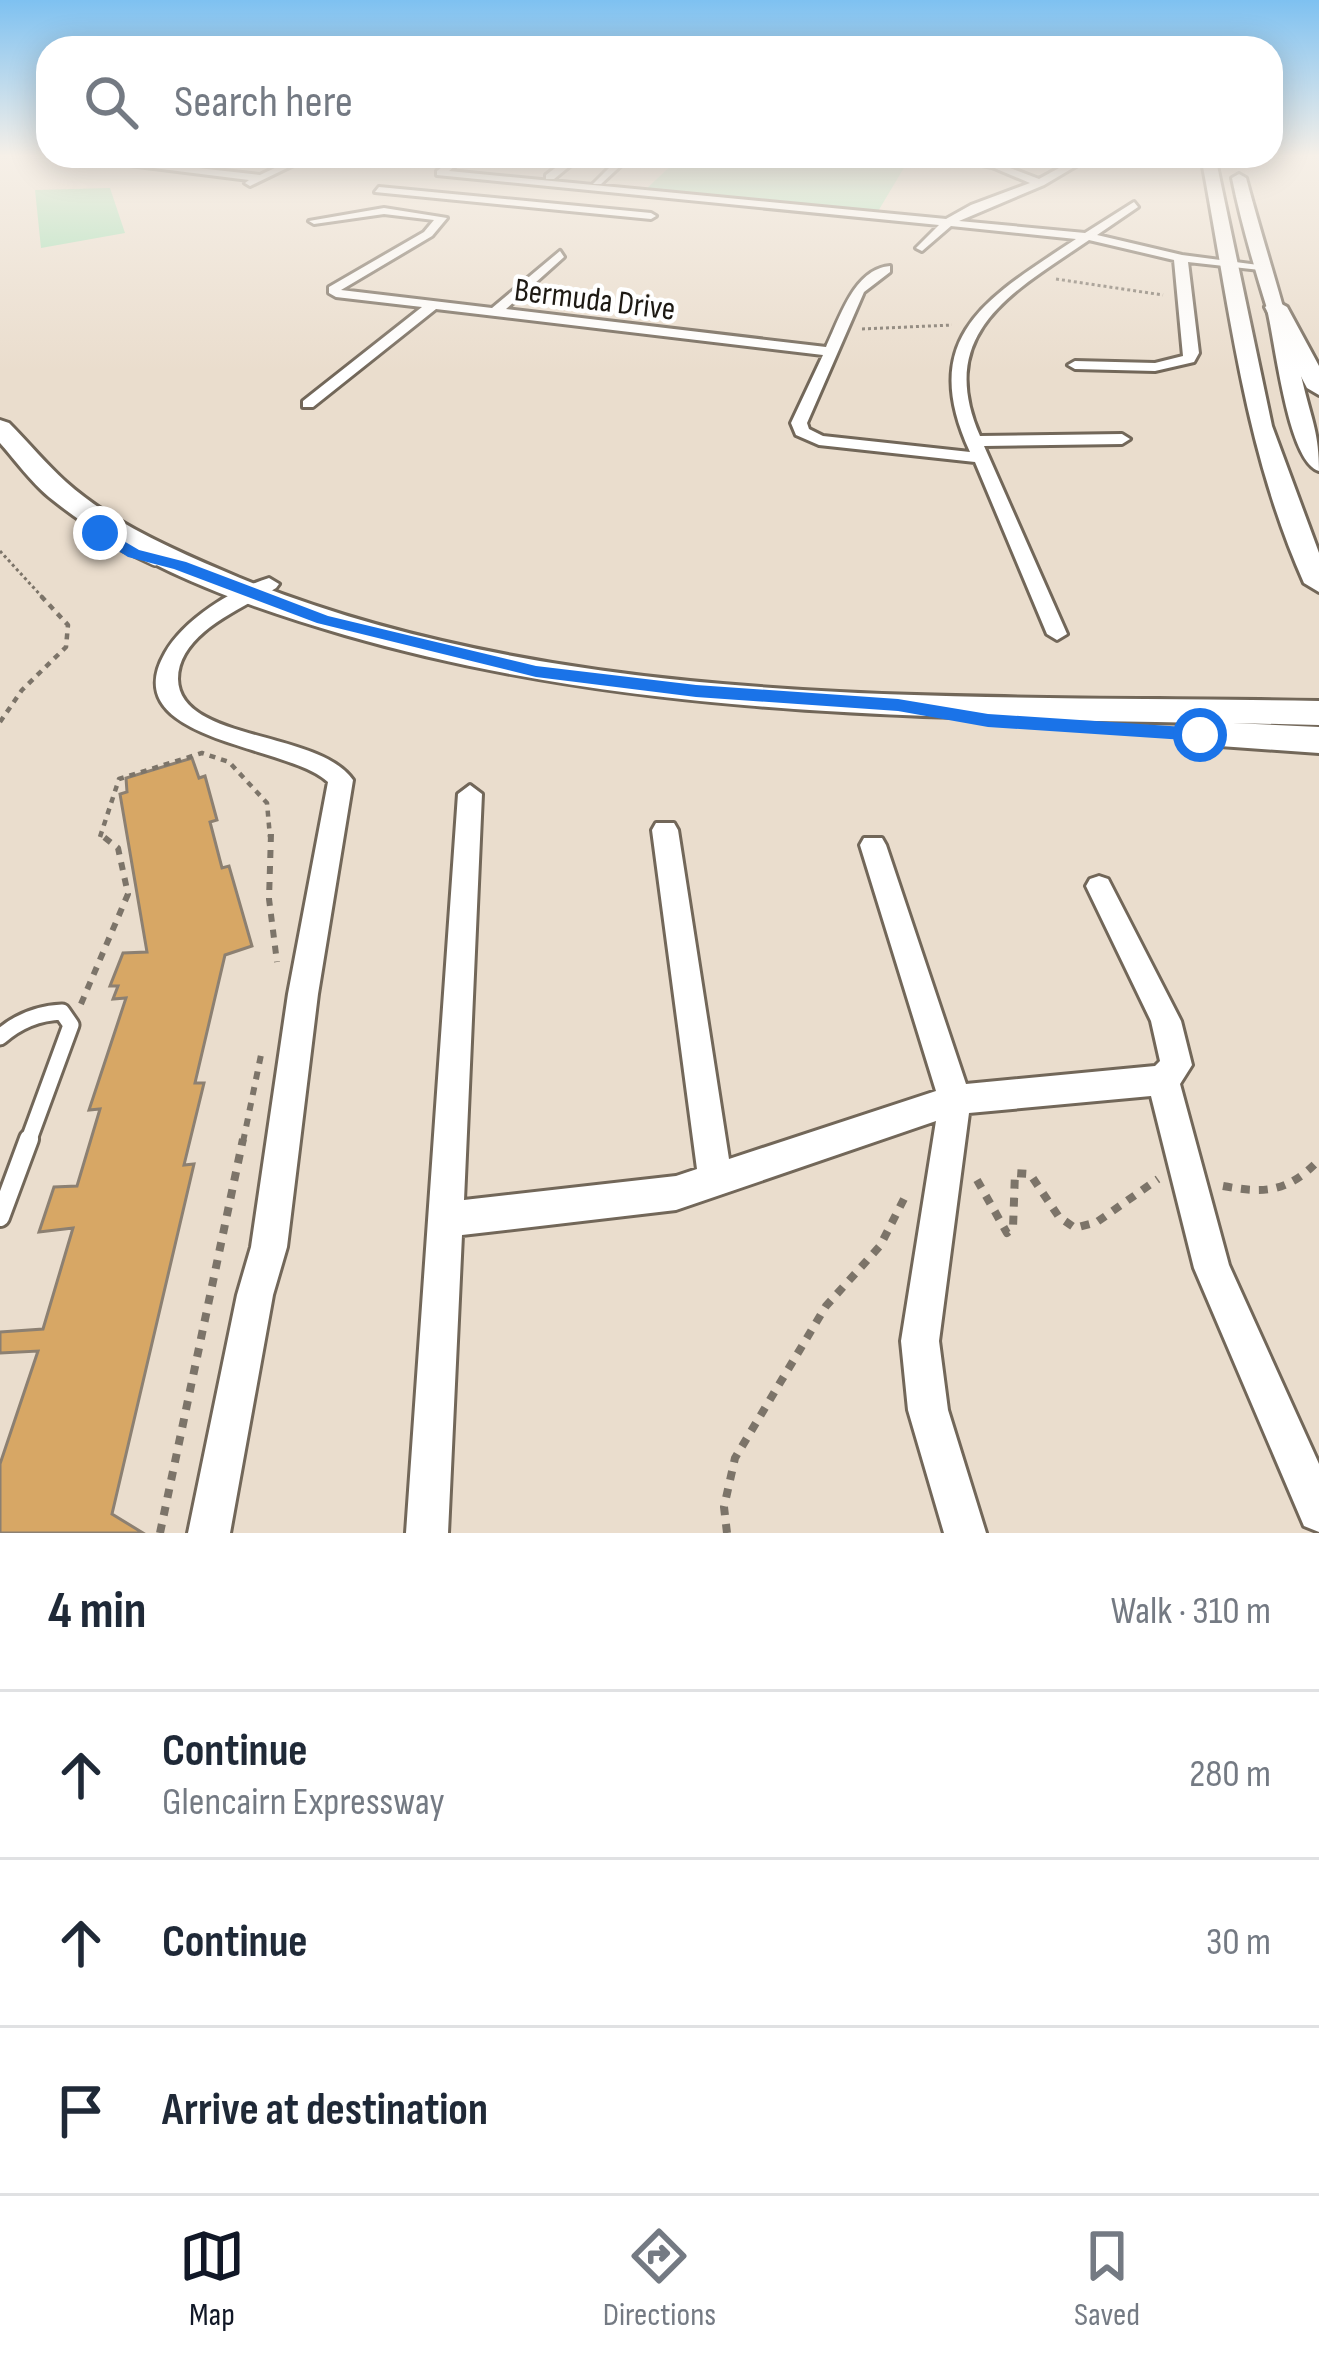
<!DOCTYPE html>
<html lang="en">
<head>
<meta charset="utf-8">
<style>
  :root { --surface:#fff; --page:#f2f2f3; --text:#1f2937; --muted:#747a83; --line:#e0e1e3; --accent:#111827 }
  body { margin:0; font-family:"Sofia Sans Condensed",sans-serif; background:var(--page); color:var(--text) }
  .stop { position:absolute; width:36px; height:36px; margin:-27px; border:9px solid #1a73e8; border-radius:50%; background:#fff }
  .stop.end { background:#1a73e8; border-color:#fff; box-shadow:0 3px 12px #0008 }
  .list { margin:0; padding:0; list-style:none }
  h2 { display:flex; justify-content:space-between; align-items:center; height:156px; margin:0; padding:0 48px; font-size:51px }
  h2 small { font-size:39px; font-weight:400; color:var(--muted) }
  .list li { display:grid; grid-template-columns:78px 1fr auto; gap:36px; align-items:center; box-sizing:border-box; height:168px; padding:0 48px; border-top:3px solid var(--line) }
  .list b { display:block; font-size:45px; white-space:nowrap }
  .list p { margin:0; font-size:39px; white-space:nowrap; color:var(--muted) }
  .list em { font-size:39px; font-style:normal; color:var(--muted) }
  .icon { flex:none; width:66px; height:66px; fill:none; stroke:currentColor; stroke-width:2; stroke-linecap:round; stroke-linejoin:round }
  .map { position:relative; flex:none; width:1319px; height:1533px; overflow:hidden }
  .search { position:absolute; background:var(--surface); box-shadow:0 6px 30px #0003; left:36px; right:36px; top:36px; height:132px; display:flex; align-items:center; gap:30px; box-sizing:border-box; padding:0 42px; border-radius:36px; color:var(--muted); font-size:45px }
  .sheet { height:660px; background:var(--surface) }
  nav { display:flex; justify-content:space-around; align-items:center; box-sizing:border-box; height:168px; border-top:3px solid var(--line); background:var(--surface); font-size:33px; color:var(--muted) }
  nav a { display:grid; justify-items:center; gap:6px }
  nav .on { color:var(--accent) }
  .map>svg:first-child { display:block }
  .green { fill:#a0dfb4 }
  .building { fill:#d7a765; stroke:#8c8072; stroke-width:3 }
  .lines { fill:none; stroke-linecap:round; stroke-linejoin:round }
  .lane-far2-casing { stroke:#726759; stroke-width:14 }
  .lane-far1-casing { stroke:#726759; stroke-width:21 }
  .lane-casing { stroke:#726759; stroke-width:24 }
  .street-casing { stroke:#726759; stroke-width:6 }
  .secondary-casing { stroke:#726759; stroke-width:6 }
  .primary-casing { stroke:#726759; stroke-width:6 }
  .path-far3 { stroke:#7c7469; stroke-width:3; stroke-dasharray:3 3; stroke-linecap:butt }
  .path-far2 { stroke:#7c7469; stroke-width:4.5; stroke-dasharray:6 6; stroke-linecap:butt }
  .path-far1 { stroke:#7c7469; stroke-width:6; stroke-dasharray:8 8; stroke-linecap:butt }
  .path { stroke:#7c7469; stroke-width:8; stroke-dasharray:9 9; stroke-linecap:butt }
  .lane-far2 { stroke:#fff; stroke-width:9 }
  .lane-far1 { stroke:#fff; stroke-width:15 }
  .lane { stroke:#fff; stroke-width:18 }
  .street { fill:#fff; fill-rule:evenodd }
  .secondary { fill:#fff; fill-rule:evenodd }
  .primary { fill:#fff; fill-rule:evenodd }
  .route { fill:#1a73e8 }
  .labels { text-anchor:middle; stroke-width:9; stroke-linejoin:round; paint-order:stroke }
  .far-street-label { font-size:33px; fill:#1d1913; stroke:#fff }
</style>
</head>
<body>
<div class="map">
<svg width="1319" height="1533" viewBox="0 0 1319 1533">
  <rect width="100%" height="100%" fill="#eaddcd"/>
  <path class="green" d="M681 156H911L877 213 643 192Z
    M110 188 125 233 41 248 35 190Z"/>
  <path class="building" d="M192 758 199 778 205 776 217 820 210 822 222 868 229 866 252 946 225 955 195 1083H204L184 1165 194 1164 112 1514 143 1533H0V1464L38 1351 0 1353V1332L43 1329 73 1228 39 1232 54 1187 77 1186 100 1109 89 1110 126 998 113 999 118 986H110L123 953 147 952 120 794 127 792 126 778Z"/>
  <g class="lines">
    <defs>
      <path id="lane-far2" d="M96 521 104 537 155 561"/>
      <path id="lane-far1" d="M0 1037C18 1021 37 1013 62 1012L71 1025 28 1142"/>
      <path id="lane" d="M0 1217 29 1139"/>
      <path id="street" d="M58 156H91L260 175 300 156H312L250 186 245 183 249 180Z
        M456 156H467L449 171 946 219 971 205 1030 183 992 167 939 156 994 162 1039 179 1081 156H1093L1044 185 959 221 1085 233 1134 202 1138 207 1097 235 1182 255 1266 266 1260 270 1188 262 1199 353 1194 362 1155 371 1075 369 1068 365 1075 361 1155 363 1183 356 1174 260 1089 240C1015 291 934 331 980 436L1122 434 1130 439 1122 444 984 446 1067 634 1057 640 1047 634 975 462 819 445 796 435 791 423 823 355 436 309 313 407H303V401L422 307 336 297 329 293V287L424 232 434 220 384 214 314 224 309 221 384 208 447 218 432 236 341 290 492 308 560 251 564 257 506 309 826 347C840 318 854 269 890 266V272L864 292 807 423 809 429 823 436 970 452C916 335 989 297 1076 239L951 226 922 251 916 248 939 225 437 175V171Z
        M571 156H582L554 179H546V175Z
        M621 156H631L601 184H593Z
        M379 187 651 213 656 216 651 219 375 192Z
        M269 578 279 584 276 588C243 608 178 633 178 679 179 742 319 730 353 780L318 994 287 1247 273 1295 230 1533H188L237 1295 251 1247 288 994 328 782C288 744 114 742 165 653 184 619 233 589 269 578Z
        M470 785 482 794 464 1200 676 1176 697 1169 652 830 656 823H674L678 830 729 1159 936 1091 860 845 864 838H882L886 845 966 1084 1155 1066 1160 1061 1151 1021 1086 886 1090 879 1099 876 1108 879 1181 1021 1192 1065 1180 1084 1229 1265 1319 1464V1532L1304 1526 1194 1268 1151 1096 969 1113 939 1341 948 1410 986 1533H944L908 1410 901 1341 936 1121 676 1210 462 1235 448 1533H406L458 794Z"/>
      <path id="secondary" d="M1201 156H1215L1272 426 1319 553V592L1304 583C1243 446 1229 302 1201 156Z
        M1239 174 1246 178C1265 249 1288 317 1304 388 1312 421 1319 434 1319 471 1287 462 1275 337 1266 305 1253 263 1241 222 1232 178Z"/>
      <path id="primary" d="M1276 301 1287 307 1319 366V395L1307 388 1265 307Z
        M0 420 9 423C28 442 46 464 66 482 114 525 181 553 240 578 574 714 965 694 1319 701V725L1232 723 1319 727V753L1192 744 1186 735 1192 726 1203 723C914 717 624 716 345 635 241 605 134 566 49 497 31 482 16 461 0 443Z"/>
    </defs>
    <use href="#lane-far2" class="lane-far2-casing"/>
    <use href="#lane-far1" class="lane-far1-casing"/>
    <use href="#lane" class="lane-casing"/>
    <use href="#street" class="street-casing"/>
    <use href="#secondary" class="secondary-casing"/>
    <use href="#primary" class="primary-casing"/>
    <path class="path-far3" d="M1056 279 1163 295
      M862 329 952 325
      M0 551 44 599"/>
    <path class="path-far2" d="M0 722 22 690 66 647 68 625 41 596
      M100 837 119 779 202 753 229 762 267 803 270 837"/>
    <path class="path-far1" d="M271 834 269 899 277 962
      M81 1004 128 894 118 848 100 834
      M243 1142 262 1050"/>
    <path class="path" d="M977 1180 1007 1233 1013 1228 1015 1173 1030 1174 1059 1217 1075 1228 1097 1222 1158 1179
      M1223 1186C1266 1194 1288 1192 1319 1160
      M160 1533 243 1139
      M727 1533 724 1507 735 1458 826 1306 880 1246 908 1191"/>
    <use href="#lane-far2" class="lane-far2"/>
    <use href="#lane-far1" class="lane-far1"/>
    <use href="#lane" class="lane"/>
    <use href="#street" class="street"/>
    <use href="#secondary" class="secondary"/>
    <use href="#primary" class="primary"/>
  </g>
  <linearGradient id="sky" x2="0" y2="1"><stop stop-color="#7ec1f1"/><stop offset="0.42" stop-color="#f6f0e8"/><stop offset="1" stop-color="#f6f0e8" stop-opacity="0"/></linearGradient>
  <rect width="1319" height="371" fill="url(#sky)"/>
  <path class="route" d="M95 530H105L139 550 186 562 328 616 536 666 696 685 898 699 988 714 1200 728 1210 735 1200 741 988 727 898 711 696 697 536 677 317 623 174 569 128 557 95 536Z"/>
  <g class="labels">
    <g class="far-street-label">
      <text transform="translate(595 298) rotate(7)" y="12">Bermuda Drive</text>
    </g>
  </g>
</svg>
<div class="stop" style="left:1200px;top:735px"></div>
<div class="stop end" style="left:100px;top:533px"></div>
<div class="search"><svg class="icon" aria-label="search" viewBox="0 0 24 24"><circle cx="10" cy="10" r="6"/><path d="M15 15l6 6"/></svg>Search here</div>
</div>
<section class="sheet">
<h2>4 min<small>Walk · 310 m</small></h2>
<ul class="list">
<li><svg class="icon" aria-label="ahead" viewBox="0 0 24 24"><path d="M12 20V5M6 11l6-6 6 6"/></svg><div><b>Continue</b><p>Glencairn Expressway</p></div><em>280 m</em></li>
<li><svg class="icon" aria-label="ahead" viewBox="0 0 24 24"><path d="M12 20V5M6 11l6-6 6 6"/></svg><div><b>Continue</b></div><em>30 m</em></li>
<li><svg class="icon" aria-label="arrive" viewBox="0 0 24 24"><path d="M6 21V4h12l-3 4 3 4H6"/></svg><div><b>Arrive at destination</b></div></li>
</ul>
</section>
<nav>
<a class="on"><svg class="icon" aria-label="map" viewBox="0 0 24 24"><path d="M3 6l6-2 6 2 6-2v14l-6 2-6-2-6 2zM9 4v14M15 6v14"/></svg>Map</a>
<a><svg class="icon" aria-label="directions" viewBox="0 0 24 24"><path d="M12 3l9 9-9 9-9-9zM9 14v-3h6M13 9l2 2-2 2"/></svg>Directions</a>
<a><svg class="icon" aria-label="saved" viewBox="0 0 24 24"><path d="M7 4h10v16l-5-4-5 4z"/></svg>Saved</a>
</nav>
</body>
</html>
